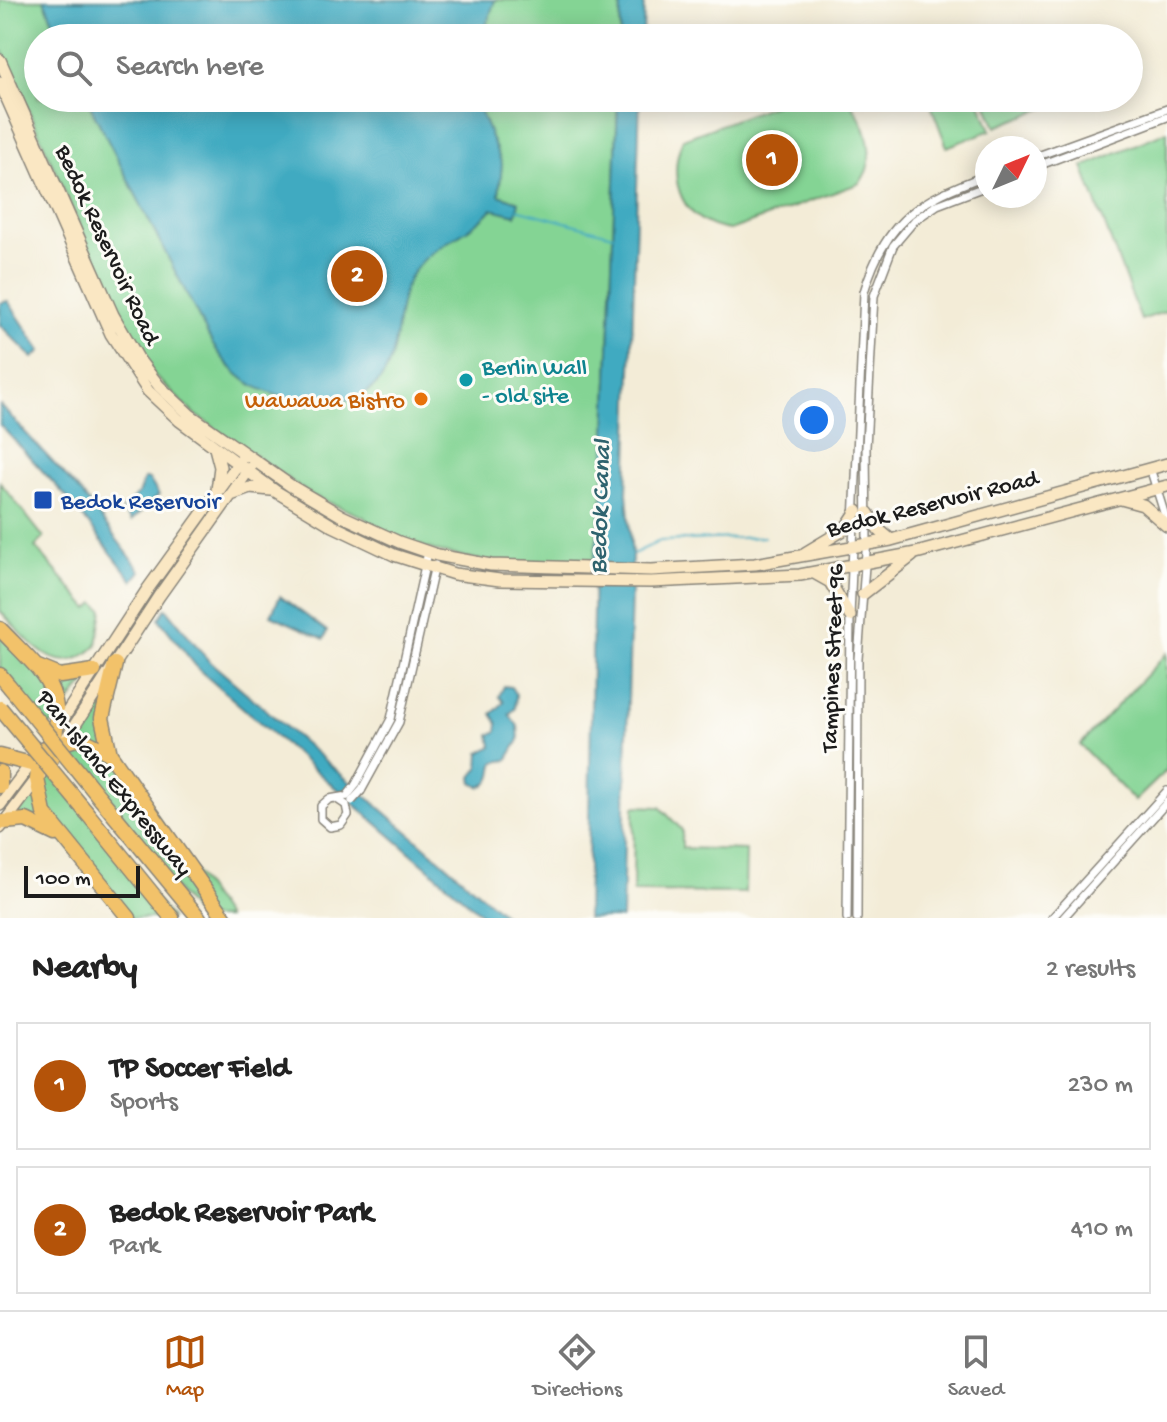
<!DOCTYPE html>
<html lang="en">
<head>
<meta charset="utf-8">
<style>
  :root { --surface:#fff; --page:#f6f6f6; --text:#222; --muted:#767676; --line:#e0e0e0; --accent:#b45309 }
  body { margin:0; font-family:"Gochi Hand",sans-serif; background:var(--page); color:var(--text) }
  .compass { position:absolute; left:975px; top:136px; width:72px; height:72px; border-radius:50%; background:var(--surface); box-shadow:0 4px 20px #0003; rotate:47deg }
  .scale { position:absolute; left:24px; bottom:20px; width:116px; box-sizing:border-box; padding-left:8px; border:4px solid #1c1c1c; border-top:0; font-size:22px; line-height:28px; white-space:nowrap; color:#1c1c1c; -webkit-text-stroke:6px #fdfcf7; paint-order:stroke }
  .you { position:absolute; left:814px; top:420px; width:28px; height:28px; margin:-20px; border:6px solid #fff; border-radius:50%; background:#1a73e8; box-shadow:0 0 0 12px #1a73e833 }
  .badge { display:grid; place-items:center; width:52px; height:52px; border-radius:50%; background:var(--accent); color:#fff; font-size:26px; font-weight:700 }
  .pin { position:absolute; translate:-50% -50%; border:4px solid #fff; box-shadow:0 2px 8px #0006 }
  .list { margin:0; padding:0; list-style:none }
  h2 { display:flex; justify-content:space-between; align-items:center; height:104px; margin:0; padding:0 32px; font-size:34px }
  h2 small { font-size:26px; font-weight:400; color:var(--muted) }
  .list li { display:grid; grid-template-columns:52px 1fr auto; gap:24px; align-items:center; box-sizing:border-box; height:128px; margin:0 16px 16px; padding:0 16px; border:2px solid var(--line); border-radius:0px }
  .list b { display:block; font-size:30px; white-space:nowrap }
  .list p { margin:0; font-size:26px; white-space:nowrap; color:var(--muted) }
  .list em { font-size:26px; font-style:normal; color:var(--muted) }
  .icon { flex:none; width:44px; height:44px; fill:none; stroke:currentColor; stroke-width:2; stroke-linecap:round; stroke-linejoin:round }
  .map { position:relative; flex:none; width:1167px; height:918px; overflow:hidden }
  .search { position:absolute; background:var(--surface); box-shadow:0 4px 20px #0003; left:24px; right:24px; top:24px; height:88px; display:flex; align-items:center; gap:20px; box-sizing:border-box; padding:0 28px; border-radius:44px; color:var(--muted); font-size:30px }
  .sheet { height:392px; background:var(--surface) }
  nav { display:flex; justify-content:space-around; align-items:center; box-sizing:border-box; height:112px; border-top:2px solid var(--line); background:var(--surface); font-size:22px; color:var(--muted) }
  nav a { display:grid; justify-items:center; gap:4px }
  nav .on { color:var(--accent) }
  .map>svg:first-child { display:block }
  .green { fill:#84d494; stroke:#507858; stroke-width:2 }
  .water { fill:#41aac1; stroke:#2e636e; stroke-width:2 }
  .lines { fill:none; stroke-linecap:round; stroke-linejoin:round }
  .stream { stroke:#41aac1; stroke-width:2 }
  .street-casing { stroke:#88847a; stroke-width:10 }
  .secondary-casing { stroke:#88847a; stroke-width:14 }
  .highway-casing { stroke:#88847a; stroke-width:17 }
  .street { stroke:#fff; stroke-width:7 }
  .secondary { stroke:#fae7c3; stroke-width:11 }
  .highway { stroke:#f2c26a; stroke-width:14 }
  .street-bridge-casing { stroke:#88847a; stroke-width:10; stroke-linecap:butt }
  .highway-bridge-casing { stroke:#88847a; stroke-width:17; stroke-linecap:butt }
  .street-bridge { stroke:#fff; stroke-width:7 }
  .highway-bridge { stroke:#f2c26a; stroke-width:14 }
  .culture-dot { fill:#0f9aa8; stroke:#fdfcf7; stroke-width:3 }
  .food-dot { fill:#e8710a; stroke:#fdfcf7; stroke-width:3 }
  .transit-dot { fill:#1a4fb4; stroke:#fdfcf7; stroke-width:3 }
  .labels { text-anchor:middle; stroke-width:6; stroke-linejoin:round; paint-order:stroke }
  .street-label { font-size:24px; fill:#1c1c1c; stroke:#fdfcf7 }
  .culture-label { font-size:24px; fill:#0d838f; stroke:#fdfcf7; text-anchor:start }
  .food-label { font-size:24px; fill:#c56008; stroke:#fdfcf7; text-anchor:end }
  .transit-label { font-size:24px; fill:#164399; stroke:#fdfcf7; text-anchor:start }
  .water-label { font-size:26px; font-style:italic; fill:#2e636e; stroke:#fdfcf7 }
</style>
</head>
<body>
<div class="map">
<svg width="1167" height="918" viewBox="0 0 1167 918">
  <rect width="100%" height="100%" fill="#fdfcf7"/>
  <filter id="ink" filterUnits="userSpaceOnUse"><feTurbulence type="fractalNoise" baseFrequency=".0125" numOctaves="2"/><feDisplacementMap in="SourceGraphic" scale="16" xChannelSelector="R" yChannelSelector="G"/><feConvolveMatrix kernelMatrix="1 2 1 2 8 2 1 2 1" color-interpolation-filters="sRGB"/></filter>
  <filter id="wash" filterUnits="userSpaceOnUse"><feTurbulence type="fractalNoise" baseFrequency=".006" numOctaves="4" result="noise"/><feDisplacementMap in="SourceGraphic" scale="32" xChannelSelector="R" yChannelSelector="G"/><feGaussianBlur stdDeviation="1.8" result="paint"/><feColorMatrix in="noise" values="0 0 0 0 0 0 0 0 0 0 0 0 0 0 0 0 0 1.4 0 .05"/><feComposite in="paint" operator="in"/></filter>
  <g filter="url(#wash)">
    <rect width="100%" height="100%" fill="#f3ecd7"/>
    <path class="green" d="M0 0H621L620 38H38V98H618L604 490 594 561 575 560 574 565 491 562 439 552 374 529 364 517 311 495 192 412 153 374 128 335 0 46Z
      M792 98H846C865 117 881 161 858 184L730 230C683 225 665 180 683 139Z
      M934 98H978L991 130 947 147 929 100Z
      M984 98H1053L1055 104 996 127Z
      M1167 131V311L1141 320 1083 167Z
      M0 482 44 538 35 547 89 609 95 603 103 610 97 645C57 685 29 640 0 611Z
      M0 630 42 669 94 672 50 726 0 675Z
      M1167 653V770L1135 801 1080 745Z
      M114 666 103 737 226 918H199L64 753 66 739Z
      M51 770 171 918H131L64 841 13 820 36 779 43 782Z
      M634 806 660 807 682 830V848L746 850 745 893 633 892Z"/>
    <path class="water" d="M44 0H495L482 38H60Z
      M621 0H644L643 38H620Z
      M86 98H475L502 164 499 195 519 202 516 215 492 209C470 235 431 244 412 274 394 303 401 342 385 373 361 418 280 404 246 381 232 371 223 359 213 345Z
      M618 98H640L627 493 632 556 622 918H587L594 561 604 490Z
      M8 301 41 351 33 358 0 325V303Z
      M0 405 82 494 141 571 133 581 72 503 0 425Z
      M144 479H149L159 495 131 521 122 509 138 494Z
      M280 596 327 631 324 639 271 615Z
      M166 608 208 660 508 918H486L199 670 159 619Z
      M504 686 511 687 516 695 515 709 509 714 518 726 519 740 507 760 495 762C490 772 497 781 480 787L473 783 472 777 479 768 480 753 492 746 490 735 497 731 498 724 492 714 504 702 499 696Z"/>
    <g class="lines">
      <path class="stream" d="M517 209 613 235
        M633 554 660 541 764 537"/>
    </g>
  </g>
  <g filter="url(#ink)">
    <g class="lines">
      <defs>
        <path id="street" d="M1035 157 1167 109
          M1035 167 1167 117
          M1150 468 1167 522
          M355 786 391 719 428 552
          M361 791 399 722 435 565
          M337 799 346 805 348 815 341 825 330 827 321 819V806L329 799 347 796
          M847 918 850 616 864 292C885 220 919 200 987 175
          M857 918 858 659 867 539 866 447 874 296 893 246 915 220 937 205 987 186
          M1052 918 1167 791
          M1063 918 1167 802"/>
        <path id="secondary" d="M0 60 113 315 139 360 159 386 190 415 291 486 342 516 399 542 437 555 491 565 651 570 755 564 891 540 1167 464
          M0 83 111 334 148 391 179 420 275 491 333 526 394 555 454 574 500 580 651 582 800 575 916 553 1167 486
          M215 448 220 467 217 490
          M231 495 250 488 271 490
          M1121 499 1143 505 1167 526
          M868 513 879 530 891 540
          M805 553 845 529 857 511
          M814 573 830 582 850 616
          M863 594 912 556
          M55 731 147 590 240 461
          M62 745 159 596 250 468
          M0 805 33 761
          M0 828 40 775"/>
        <path id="highway" d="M0 629C48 679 67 687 51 759L31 764 0 756
          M115 664 102 718 110 754 225 918
          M38 667 60 676 94 671
          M0 675 10 687
          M109 753 80 738 41 749 37 779 44 813 129 918
          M0 772V786
          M100 798 199 918
          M87 813 172 918
          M4 822 26 820 55 834"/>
      </defs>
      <use href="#street" class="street-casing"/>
      <use href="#secondary" class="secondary-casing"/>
      <use href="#highway" class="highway-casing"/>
      <use href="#street" class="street"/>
      <use href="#secondary" class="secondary"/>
      <use href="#highway" class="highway"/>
      <defs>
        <path id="street-bridge" d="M347 796 355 786
          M352 801 361 791"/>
        <path id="highway-bridge" d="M10 687 100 798
          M0 708 87 813"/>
      </defs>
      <use href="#street-bridge" class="street-bridge-casing"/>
      <use href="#highway-bridge" class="highway-bridge-casing"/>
      <use href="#street-bridge" class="street-bridge"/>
      <use href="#highway-bridge" class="highway-bridge"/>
    </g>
  </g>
  <circle class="culture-dot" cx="466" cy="380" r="8"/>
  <circle class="food-dot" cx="421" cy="399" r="8"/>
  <rect class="transit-dot" x="33" y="490" width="20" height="20" rx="4"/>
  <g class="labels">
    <g class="street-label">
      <text transform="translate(109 244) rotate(65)" y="8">Bedok Reservoir Road</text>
      <text transform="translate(932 502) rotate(-14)" y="8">Bedok Reservoir Road</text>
      <text transform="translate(831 658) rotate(-88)" y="8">Tampines Street 96</text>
      <text transform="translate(116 782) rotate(51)" y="8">Pan-Island Expressway</text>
    </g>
    <g class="culture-label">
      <text x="482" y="374">Berlin Wall<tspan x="482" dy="28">- old site</tspan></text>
    </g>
    <g class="food-label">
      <text x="405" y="407">Wawawa Bistro</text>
    </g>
    <g class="transit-label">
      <text x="61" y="508">Bedok Reservoir</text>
    </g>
    <g class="water-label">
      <text transform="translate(598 507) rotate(-88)" y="9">Bedok Canal</text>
    </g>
  </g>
</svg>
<svg class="compass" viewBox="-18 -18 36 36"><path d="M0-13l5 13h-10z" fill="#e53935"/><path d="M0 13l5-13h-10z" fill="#767676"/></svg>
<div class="scale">100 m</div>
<div class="you"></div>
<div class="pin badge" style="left:772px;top:160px">1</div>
<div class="pin badge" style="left:357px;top:276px">2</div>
<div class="search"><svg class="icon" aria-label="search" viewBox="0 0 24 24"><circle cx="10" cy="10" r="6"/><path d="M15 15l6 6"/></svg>Search here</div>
</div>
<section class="sheet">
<h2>Nearby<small>2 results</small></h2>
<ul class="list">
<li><span class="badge">1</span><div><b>TP Soccer Field</b><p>Sports</p></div><em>230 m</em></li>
<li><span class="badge">2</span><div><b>Bedok Reservoir Park</b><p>Park</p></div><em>410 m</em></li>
</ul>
</section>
<nav>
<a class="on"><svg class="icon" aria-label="map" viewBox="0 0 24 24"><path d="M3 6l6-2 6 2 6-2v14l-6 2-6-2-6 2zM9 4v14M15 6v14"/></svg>Map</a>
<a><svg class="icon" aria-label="directions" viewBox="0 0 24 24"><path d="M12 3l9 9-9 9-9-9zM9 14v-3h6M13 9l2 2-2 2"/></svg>Directions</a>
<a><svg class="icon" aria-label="saved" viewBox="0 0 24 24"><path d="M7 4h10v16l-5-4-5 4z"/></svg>Saved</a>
</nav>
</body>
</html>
